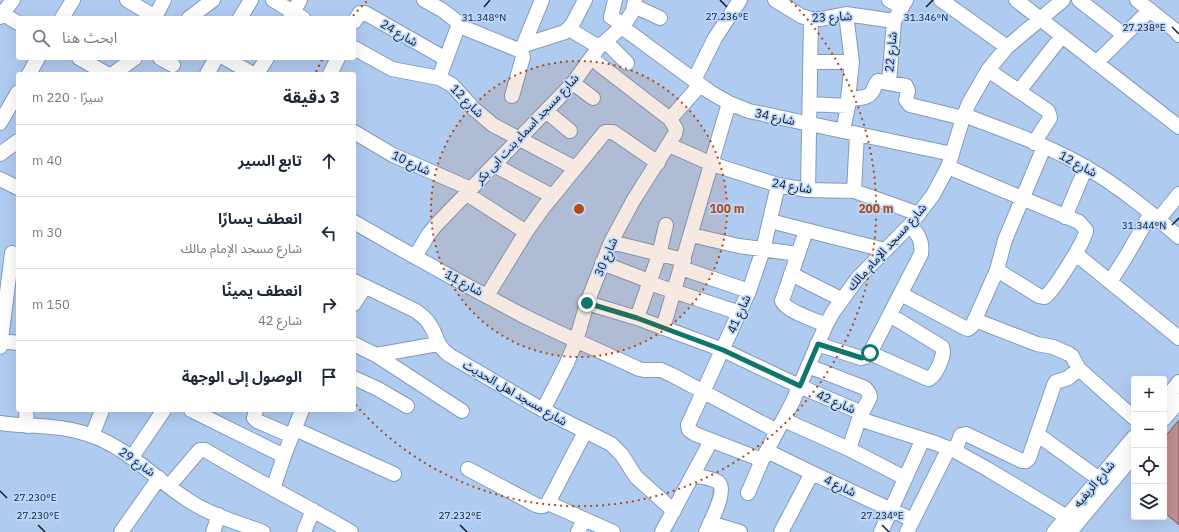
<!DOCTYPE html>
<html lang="ar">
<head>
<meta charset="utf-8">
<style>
  :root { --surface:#fff; --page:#f6f6f7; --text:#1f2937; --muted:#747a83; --line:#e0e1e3 }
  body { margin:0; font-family:"IBM Plex Sans","Noto Sans Arabic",sans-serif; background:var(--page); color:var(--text); direction:rtl }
  .controls { position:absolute; right:12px; bottom:12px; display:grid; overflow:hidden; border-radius:4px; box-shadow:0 4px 16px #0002 }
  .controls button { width:36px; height:36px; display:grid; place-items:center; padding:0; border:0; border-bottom:1px solid var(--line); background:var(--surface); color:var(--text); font:20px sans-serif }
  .stop { position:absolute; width:12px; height:12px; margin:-9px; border:3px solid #0f766e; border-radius:50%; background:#fff }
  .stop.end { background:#0f766e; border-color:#fff; box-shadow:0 1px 4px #0008 }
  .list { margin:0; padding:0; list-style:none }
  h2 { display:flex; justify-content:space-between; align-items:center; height:52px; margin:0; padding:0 16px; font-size:17px }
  h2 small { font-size:13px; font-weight:400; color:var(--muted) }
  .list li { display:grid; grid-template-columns:26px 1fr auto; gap:12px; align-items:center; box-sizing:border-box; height:72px; padding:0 16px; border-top:1px solid var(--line) }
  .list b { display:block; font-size:15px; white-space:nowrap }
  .list p { margin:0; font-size:13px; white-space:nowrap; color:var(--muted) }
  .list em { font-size:13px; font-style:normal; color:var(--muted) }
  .icon { flex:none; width:22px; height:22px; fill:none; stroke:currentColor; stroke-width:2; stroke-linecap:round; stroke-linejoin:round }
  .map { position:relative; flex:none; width:1179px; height:532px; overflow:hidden; direction:ltr }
  .search { position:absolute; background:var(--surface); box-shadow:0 4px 16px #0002; left:16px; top:16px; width:340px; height:44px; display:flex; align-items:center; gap:10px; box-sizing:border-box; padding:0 14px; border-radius:4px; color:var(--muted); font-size:15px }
  .panel { position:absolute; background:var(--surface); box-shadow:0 4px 16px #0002; left:16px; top:72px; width:340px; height:340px; border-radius:4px; direction:rtl }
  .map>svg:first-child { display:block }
  .building { fill:#bf8e90; stroke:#7f5355 }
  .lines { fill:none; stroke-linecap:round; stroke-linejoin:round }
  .minor-casing { stroke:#819bbe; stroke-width:16 }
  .minor { stroke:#fff; stroke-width:14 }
  .route { stroke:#0f766e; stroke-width:5 }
  .ticks { fill:none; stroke:#121c2a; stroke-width:1.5 }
  .ring { fill:none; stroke:#b24a14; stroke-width:2; stroke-dasharray:2 4 }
  .labels { text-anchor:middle; stroke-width:3.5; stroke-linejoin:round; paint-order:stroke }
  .street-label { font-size:12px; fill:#121c2a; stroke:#bdd8fe }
  .ticks-label { font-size:10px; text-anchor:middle; fill:#121c2a; stroke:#bdd8fe; stroke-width:3.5; stroke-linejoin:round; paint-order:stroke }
  .centre { fill:#b24a14; stroke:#bdd8fe; stroke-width:2 }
  .ring-label { font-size:12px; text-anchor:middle; font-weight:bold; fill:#b24a14; stroke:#bdd8fe; stroke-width:3.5; stroke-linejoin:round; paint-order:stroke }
</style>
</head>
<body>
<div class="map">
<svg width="1179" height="532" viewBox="0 0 1179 532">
  <rect width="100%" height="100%" fill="#b0cbf0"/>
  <path class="building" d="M1179 420V525L1164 512V438Z"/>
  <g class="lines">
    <defs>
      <path id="minor" d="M127 0 157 18
        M273 0 303 18
        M424 0 442 10 467 29 521 51 523 57 512 96
        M615 0 611 17 624 25
        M775 0 801 16 811 19H821L846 14 894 21
        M889 0 902 7
        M941 0 1007 47
        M1016 0 1179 127
        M1079 0 1124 35
        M1137 0 1176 31 1179 35
        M634 6 660 18
        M0 12 18 23
        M0 17 13 0
        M155 17 164 0
        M62 18 73 0
        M189 18 213 0
        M240 18 251 0
        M290 18 300 0
        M354 22 360 13H365L446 59
        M622 27 710 92 729 103 749 111 952 154
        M569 29 599 47
        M606 42 627 63
        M524 45 565 32 572 25 585 0
        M354 48 392 69 439 78 452 85 473 108 493 125 575 168
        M521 51 542 0
        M79 58 107 74
        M160 58 173 65
        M225 58 253 74
        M811 62H852
        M1096 63 1150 10
        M988 70 1048 111 1050 118 1034 143
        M29 74 38 58
        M113 74 135 58
        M207 74 216 58
        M257 74 267 58
        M330 74 338 58
        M439 78 459 24
        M694 80 715 38 740 0
        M573 83 593 98
        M889 83 894 21 906 0
        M1019 91 1062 36
        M848 99C855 98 868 99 872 92 875 88 874 85 878 81L906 86 908 91 906 100 910 105 963 118
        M810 104 848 106
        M546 111 570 131
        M964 115C1005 131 1048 145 1087 168 1120 187 1150 212 1179 237
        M670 119 700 85
        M0 123 18 92
        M843 131 848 106V99L852 62 846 14
        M354 132 393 155 471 189
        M669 145 712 164 778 185 808 190 854 191 919 214
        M0 154 18 141
        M494 165 552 196
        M948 167 1079 222 1086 230C1086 240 1054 290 1045 297L1039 296 997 270
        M0 179 18 188
        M808 190 811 19
        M854 191 857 134
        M467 194 526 232
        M1065 217 1086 167
        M1158 220 1179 194
        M770 221 885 250
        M354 222C409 254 465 285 522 315 560 334 600 351 639 369L644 370H661L672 375 777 431
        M806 231 782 301C786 311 815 320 826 325
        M691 235 739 246 798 254
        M611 242 684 260
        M1076 254 1179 338
        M415 257 428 235 436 225 573 83 599 47 624 25 633 11 635 0
        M602 263 644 279 655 285 740 313
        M681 268 749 291
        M791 274 841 299
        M354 281 416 311C421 315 427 319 430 325 439 338 434 343 449 355L543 410 611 444 622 455 636 477 674 511
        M1110 282 1127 255 1151 213
        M901 294 965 328 968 329 972 326 997 270 1005 240 1044 147
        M487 296 526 232 543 208 605 132H613L658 163
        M587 303 637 318 723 350 799 386 862 413
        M354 304 365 287
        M637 318 659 255 666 225
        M975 320 1037 344 1053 347 1069 354 1072 356 1079 369 1134 418
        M663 328 729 103
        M2 341 18 343
        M354 344 376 355 462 411
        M817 344 861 358 865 357 870 353 921 254C923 241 918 234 910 225
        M0 347 12 253
        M870 353 926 378 929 379C936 375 946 354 942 347L890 315
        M376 355 438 344
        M808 366 865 388 869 393 870 397 859 419 849 449
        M354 378 378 389 407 406
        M1164 401 1179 382
        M26 410 27 426
        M191 410 284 456
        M256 410 254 418 257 421 292 436
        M543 410 567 363 576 341 587 303 611 242 633 201 675 134 676 129 670 119 591 58
        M859 419 935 443 955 451 989 470 1067 517
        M1164 419 1179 401
        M784 420 849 449 905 478
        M0 423C17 426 34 425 51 427 65 428 79 431 93 436 130 450 155 479 188 500 210 515 239 523 263 532
        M295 429 394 474
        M1037 434 1099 479
        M92 436 102 410
        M767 451 812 473 913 520
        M955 451 961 435 966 434 1022 461H1026L1029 458 1054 385 1056 382 1068 378 1079 369
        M132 457 164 410
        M762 460 695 434 689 430 688 425 749 291 763 250 778 185
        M468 469 536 505C541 507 544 507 548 503L585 432
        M693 475C700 477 712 478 718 482 728 490 710 523 706 532
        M169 486 198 452 200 450H205C253 479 303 504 351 532
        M273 489 284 456 302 410
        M748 493 762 460 793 401 826 325 833 312 858 278 910 225 933 195 948 167 963 118 969 103 988 70 1007 47 1063 0
        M548 503 613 532
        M710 523 740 532
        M121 532 159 478
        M213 532 219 515
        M304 532 313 510
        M578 532 584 519
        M662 532 711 441
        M781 532 812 473
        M881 532 923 439
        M907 532 949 448
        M1054 532 1134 437
        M1070 532 1134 455"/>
    </defs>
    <use href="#minor" class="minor-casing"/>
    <use href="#minor" class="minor"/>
  </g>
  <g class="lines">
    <path class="route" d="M587 303 637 318 723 350 800 386 818 344 862 358 865 357 870 353"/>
  </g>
  <path class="ticks" d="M720 0 727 7M484 7 490 0M926 7 933 0M1172 27 1179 34M1172 225 1179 218M0 491 7 498M38 525 45 532M460 525 467 532M882 525 889 532"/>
  <circle cx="579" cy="209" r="148" fill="#b24a14" fill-opacity=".12"/>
  <g class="ring">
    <circle cx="579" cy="209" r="148"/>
    <path d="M316 72A297 297 0 0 1 323 58M353 16A297 297 0 0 1 367 1M791 1A297 297 0 1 1 355 404"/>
  </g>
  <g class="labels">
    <g class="street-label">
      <text transform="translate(832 17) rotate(-3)" y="4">شارع 23</text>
      <text transform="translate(399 33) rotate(30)" y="4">شارع 24</text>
      <text transform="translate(891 52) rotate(-85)" y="4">شارع 22</text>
      <text transform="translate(467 101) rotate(45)" y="4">شارع 12</text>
      <text transform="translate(775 117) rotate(12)" y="4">شارع 34</text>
      <text transform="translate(527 129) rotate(-47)" y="4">شارع مسجد اسماء بنت ابى بكر</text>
      <text transform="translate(411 163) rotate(25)" y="4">شارع 10</text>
      <text transform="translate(1078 164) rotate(28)" y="4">شارع 12</text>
      <text transform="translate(792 186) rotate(10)" y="4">شارع 24</text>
      <text transform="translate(887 247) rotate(-48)" y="4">شارع مسجد الإمام مالك</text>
      <text transform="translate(606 257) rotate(-67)" y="4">شارع 30</text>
      <text transform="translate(464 283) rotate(28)" y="4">شارع 11</text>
      <text transform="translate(739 314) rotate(-66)" y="4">شارع 41</text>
      <text transform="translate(515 393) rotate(30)" y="4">شارع مسجد اهل الحديث</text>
      <text transform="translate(836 402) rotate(23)" y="4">شارع 42</text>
      <text transform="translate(137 462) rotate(35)" y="4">شارع 29</text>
      <text transform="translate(1094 484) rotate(-50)" y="4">شارع الريفيه</text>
      <text transform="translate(840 486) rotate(25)" y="4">شارع 4</text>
    </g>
  </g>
  <g class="ticks-label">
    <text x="727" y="20">27.236°E</text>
    <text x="484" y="21">31.348°N</text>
    <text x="926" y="21">31.346°N</text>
    <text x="1144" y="31">27.238°E</text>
    <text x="1144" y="229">31.344°N</text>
    <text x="35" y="501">27.230°E</text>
    <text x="38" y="519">27.230°E</text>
    <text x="460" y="519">27.232°E</text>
    <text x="882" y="519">27.234°E</text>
  </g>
  <circle cx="579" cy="209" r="6" class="centre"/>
  <g class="ring-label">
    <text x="727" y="213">100 m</text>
    <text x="876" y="213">200 m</text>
  </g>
</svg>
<div class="controls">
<button>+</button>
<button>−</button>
<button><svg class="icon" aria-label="locate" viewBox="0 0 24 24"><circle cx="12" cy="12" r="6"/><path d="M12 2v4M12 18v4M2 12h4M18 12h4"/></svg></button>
<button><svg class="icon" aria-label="layers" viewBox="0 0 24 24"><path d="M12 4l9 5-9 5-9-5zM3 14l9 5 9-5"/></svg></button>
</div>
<div class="stop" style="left:870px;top:353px"></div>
<div class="stop end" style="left:587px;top:303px"></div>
<div class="search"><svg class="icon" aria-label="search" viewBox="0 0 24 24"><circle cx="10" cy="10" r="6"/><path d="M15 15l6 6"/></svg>ابحث هنا</div>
<section class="panel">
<h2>3 دقيقة<small>سيرًا · 220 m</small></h2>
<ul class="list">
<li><svg class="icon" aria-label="ahead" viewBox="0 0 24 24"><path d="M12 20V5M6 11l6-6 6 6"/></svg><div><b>تابع السير</b></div><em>40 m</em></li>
<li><svg class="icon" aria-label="left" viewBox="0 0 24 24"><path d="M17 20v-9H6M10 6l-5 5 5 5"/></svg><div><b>انعطف يسارًا</b><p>شارع مسجد الإمام مالك</p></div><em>30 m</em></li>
<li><svg class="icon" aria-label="right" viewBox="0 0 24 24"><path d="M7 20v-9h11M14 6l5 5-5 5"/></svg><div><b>انعطف يمينًا</b><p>شارع 42</p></div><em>150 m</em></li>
<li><svg class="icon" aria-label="arrive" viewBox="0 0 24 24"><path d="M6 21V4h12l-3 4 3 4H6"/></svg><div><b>الوصول إلى الوجهة</b></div></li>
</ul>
</section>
</div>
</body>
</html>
